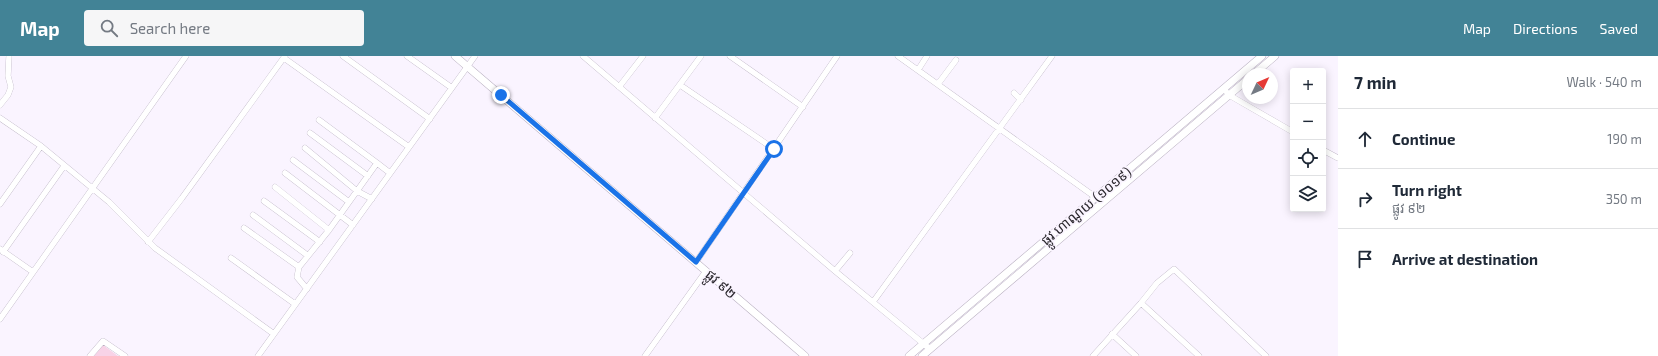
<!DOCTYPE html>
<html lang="en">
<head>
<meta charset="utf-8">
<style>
  :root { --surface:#fff; --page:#f6f6f7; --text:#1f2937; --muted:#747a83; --line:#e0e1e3; --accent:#428396 }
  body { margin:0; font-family:"Exo 2","Noto Sans Khmer",sans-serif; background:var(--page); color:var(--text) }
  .controls { position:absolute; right:12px; top:12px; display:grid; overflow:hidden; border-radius:4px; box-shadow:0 2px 10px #0003 }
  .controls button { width:36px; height:36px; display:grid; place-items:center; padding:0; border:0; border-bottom:1px solid var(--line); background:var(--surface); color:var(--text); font:20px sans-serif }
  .compass { position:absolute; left:1242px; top:12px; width:36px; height:36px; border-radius:50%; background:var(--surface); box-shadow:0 2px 10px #0003; rotate:46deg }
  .stop { position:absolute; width:12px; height:12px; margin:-9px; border:3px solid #1a73e8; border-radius:50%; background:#fff }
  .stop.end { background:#1a73e8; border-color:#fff; box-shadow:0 1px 4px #0008 }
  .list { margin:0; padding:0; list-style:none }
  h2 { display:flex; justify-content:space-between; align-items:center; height:52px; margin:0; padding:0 16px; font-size:17px }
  h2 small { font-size:13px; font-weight:400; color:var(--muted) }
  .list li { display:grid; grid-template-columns:26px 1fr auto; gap:12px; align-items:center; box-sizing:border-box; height:60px; padding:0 16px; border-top:1px solid var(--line) }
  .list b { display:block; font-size:15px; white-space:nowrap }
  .list p { margin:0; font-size:13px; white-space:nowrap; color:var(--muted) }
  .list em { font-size:13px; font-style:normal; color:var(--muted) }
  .icon { flex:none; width:22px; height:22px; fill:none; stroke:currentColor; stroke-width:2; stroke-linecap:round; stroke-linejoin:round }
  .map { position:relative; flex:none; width:1338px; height:300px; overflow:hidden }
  header { display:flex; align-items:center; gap:24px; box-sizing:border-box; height:56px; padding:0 20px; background:var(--accent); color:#fff }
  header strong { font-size:19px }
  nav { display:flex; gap:22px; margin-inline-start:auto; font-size:14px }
  .search { width:280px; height:36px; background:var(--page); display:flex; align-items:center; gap:10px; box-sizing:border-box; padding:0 14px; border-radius:4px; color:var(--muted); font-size:15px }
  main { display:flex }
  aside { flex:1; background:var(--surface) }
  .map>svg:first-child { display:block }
  .green { fill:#f8d3e7 }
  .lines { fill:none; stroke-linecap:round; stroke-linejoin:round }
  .minor-casing { stroke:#b7aebf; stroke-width:6 }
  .major-casing { stroke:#b7aebf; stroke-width:8 }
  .minor { stroke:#fff; stroke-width:5.5 }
  .major { stroke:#fff; stroke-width:7 }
  .route { stroke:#1a73e8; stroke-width:5 }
  .labels { text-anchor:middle; stroke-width:3.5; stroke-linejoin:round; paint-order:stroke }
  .street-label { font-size:14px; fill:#2b282e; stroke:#faf4ff }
</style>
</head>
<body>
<header>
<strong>Map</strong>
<div class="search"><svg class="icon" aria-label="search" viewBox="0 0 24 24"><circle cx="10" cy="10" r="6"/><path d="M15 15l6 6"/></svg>Search here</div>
<nav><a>Map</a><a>Directions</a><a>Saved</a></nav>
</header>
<main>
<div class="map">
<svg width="1338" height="300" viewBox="0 0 1338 300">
  <rect width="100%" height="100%" fill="#faf4ff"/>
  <path class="green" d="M103 289 118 300H94Z"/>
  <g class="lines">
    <defs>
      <path id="minor" d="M343 0 430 63
        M407 0 452 32
        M583 0 835 215 930 293
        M730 0 803 51
        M898 0 1098 143
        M284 2 409 91
        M918 14 927 0
        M938 28 956 4
        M680 29 774 93
        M619 31 643 0
        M1224 33 1229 39 1293 76
        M1014 37 1021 44
        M0 49 8 39 11 31 8 20 9 0
        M0 62 41 90 109 146 155 192 274 278
        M655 62 701 0
        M310 77 368 120
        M305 92 357 135 372 143
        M1323 94 1338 102
        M293 104 349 146
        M377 107 390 117
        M285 117 353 169
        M275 131 329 174
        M264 145 320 186
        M0 148 41 90
        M253 159 307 199
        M244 172 299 211
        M148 186 182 142 285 0
        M0 193 33 216
        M3 196 64 110
        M231 202 295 248
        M696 206 837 0
        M835 215 850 197
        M307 233 297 221 299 211 329 174 377 107 319 64
        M873 246 1052 0
        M1141 247 1199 300
        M0 263 186 0
        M1112 278 1136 300
        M90 300 103 285 125 300
        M258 300 475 0
        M645 300 706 215
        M1093 300 1141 247 1157 227 1174 213 1266 300"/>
      <path id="major" d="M455 0 805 300
        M1254 18 1275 0
        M909 300 1262 0
        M922 300 1248 23"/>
    </defs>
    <use href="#minor" class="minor-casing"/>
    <use href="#major" class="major-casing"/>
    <use href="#minor" class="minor"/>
    <use href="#major" class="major"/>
  </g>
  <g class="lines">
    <path class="route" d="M501 39 696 206 774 93"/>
  </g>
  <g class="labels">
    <g class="street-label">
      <text transform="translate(1086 150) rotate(-40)" y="5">ផ្លូវ ហាណូយ (១០១៩)</text>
      <text transform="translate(721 228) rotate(41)" y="5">ផ្លូវ ៩២</text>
    </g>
  </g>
</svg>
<div class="controls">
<button>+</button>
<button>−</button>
<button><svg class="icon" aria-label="locate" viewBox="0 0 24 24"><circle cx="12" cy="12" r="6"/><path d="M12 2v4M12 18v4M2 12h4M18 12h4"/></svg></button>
<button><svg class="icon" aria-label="layers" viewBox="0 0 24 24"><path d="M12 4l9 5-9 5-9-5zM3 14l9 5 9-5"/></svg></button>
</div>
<svg class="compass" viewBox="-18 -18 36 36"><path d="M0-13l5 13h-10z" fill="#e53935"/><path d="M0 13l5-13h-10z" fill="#747a83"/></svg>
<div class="stop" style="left:774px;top:93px"></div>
<div class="stop end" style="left:501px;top:39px"></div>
</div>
<aside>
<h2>7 min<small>Walk · 540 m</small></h2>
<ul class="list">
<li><svg class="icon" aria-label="ahead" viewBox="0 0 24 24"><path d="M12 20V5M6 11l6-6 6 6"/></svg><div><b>Continue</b></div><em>190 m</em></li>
<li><svg class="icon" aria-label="right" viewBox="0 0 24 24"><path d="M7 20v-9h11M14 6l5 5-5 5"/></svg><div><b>Turn right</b><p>ផ្លូវ ៩២</p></div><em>350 m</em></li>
<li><svg class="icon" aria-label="arrive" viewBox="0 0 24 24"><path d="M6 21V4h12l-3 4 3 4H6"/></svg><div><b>Arrive at destination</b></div></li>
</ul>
</aside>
</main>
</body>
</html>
